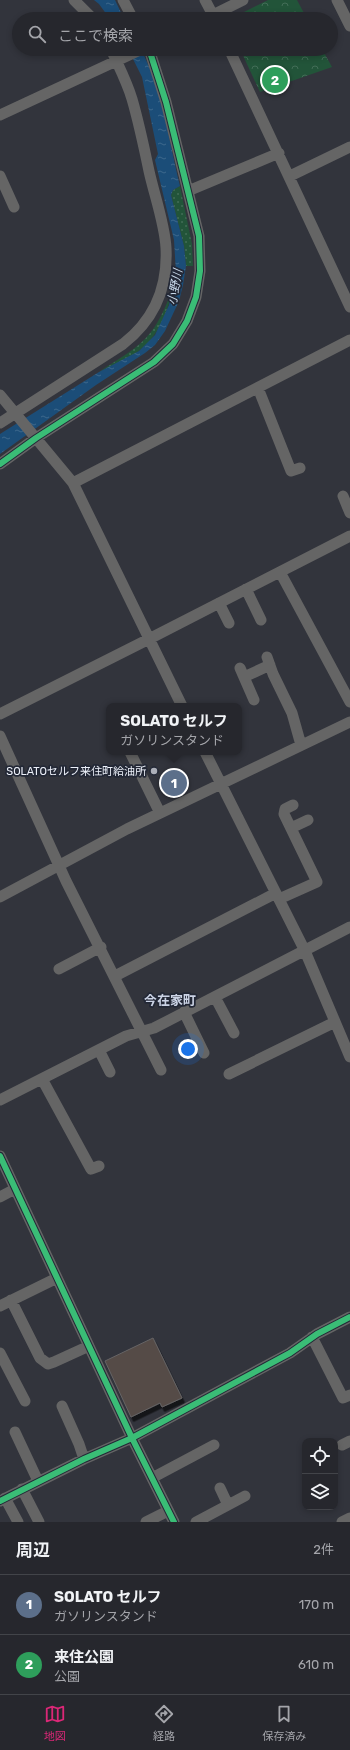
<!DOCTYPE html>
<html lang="ja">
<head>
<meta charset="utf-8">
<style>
  :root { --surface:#26272d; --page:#323339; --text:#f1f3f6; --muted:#a4a5aa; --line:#424449; --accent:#db2777 }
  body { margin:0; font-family:Rubik,"Noto Sans JP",sans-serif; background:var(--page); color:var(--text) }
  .controls { position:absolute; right:12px; bottom:12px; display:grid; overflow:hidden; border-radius:8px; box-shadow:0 2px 6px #0003 }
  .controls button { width:36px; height:36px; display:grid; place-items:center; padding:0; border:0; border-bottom:1px solid var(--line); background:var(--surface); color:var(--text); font:20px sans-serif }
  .you { position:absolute; left:188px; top:1049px; width:14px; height:14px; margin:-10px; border:3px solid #fff; border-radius:50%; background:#1a73e8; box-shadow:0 0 0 6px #1a73e833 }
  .badge { display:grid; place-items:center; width:26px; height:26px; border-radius:50%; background:var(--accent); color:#fff; font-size:13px; font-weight:700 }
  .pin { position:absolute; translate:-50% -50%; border:2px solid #fff; box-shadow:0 1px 4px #0006 }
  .popup { position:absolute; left:106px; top:703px; width:136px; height:52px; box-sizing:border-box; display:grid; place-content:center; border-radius:8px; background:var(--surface); filter:drop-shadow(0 1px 3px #0005); font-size:13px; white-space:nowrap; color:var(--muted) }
  .popup b { font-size:15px; color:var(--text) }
  .popup::after { content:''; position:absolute; left:50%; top:100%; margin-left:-8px; border:8px solid transparent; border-top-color:var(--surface) }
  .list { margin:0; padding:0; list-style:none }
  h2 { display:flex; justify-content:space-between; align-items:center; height:52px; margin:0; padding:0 16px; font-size:17px }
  h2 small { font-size:13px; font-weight:400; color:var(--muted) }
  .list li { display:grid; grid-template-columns:26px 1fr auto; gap:12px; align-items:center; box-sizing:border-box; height:60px; padding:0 16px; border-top:1px solid var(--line) }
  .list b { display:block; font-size:15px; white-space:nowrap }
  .list p { margin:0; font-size:13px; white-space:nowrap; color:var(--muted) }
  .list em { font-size:13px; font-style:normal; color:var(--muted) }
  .icon { flex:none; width:22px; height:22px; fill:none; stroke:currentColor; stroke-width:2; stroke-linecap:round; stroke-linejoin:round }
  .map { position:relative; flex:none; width:350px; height:1522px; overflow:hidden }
  .search { position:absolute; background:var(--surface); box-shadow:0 2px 6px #0003; left:12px; right:12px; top:12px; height:44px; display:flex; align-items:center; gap:10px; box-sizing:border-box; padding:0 14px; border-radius:22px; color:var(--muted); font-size:15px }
  .sheet { height:172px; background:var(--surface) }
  nav { display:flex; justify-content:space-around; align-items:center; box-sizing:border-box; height:56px; border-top:1px solid var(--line); background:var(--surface); font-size:11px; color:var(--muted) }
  nav a { display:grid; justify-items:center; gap:2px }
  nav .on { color:var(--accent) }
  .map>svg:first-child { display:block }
  .grass { fill:url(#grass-dots) }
  .park { fill:url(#park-crowns) }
  .water { fill:url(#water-ripples) }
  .building { fill:#544b47; stroke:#666465; filter:url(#shadow) }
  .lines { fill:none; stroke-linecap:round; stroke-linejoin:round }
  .minor { stroke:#656565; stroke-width:11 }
  .cycleway-casing { stroke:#232836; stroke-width:8 }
  .cycleway { stroke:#3abd76; stroke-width:6 }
  .poi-dot { fill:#acafb8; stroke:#232836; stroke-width:1.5 }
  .labels { text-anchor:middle; stroke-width:3.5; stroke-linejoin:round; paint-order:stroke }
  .poi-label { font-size:11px; fill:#edf1fa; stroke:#232836; text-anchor:end }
  .water-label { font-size:12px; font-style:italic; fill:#cadbec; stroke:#232836 }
  .quarter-label { font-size:13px; font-weight:bold; fill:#cbd3e5; stroke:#232836 }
</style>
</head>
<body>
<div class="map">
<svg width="350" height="1522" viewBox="0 0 350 1522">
  <defs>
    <pattern id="grass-dots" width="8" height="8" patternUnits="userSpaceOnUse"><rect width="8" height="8" fill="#225439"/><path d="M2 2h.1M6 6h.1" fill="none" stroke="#426d57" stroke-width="1.8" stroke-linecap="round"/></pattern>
    <pattern id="park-crowns" width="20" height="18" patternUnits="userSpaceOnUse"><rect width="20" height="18" fill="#225439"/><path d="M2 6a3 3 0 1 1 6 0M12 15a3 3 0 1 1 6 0" fill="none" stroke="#426d57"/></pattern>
    <pattern id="water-ripples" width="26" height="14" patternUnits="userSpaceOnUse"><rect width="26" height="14" fill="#1b4d78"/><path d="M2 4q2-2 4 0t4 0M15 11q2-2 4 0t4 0" fill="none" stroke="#3c678c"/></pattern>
    <filter id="shadow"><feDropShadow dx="2.5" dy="4.5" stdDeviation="0" flood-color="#0009"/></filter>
  </defs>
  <rect width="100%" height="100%" fill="#32343c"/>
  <path class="grass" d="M180 186 192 244 193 266H186L184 246 171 195 173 190Z
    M174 285C168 309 160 335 140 350 128 359 112 365 99 372 116 360 137 350 151 332 161 319 168 301 174 285Z"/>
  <path class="park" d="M268 0H297L307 19H230Z
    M240 49H322L332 67 260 92Z"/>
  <path class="water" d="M94 0H115L124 19H110L99 4Z
    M128 49H141C162 91 169 140 180 186L173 190 171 195 184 246 186 266 183 285 179 301 165 331 155 345 145 353 96 385 0 454V434L99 372 139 351 155 335 169 305 176 273 174 240 155 160 158 154 142 77Z"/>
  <path class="building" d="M153 1338 182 1398 162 1407 160 1403 131 1417 105 1361Z"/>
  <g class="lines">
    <path class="minor" d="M74 0 93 19
      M123 0 133 19
      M205 0 215 19
      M337 0 350 26
      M205 19 243 0
      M229 49 350 307
      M0 115 142 49
      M0 176 14 207
      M290 176 350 147
      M188 191 279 153
      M258 388 291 471 300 468
      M0 395 73 483 182 706
      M0 423 123 344C154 320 168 287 166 248 165 225 154 194 149 171 144 147 139 123 132 99 127 82 118 65 111 49
      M0 464 36 438 154 362 173 344 187 321 196 297 200 271 199 236 166 102 149 49
      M73 483 350 340
      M343 496 350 513
      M280 572 350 702
      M246 589 261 620
      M219 603 229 623
      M267 657 273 674 292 713 301 745
      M240 668 254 700
      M244 677 270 665
      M0 714 149 639 350 536
      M0 736 66 881 161 1070
      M130 752 160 813
      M205 752 305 951 350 1057
      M291 828 308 820
      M0 897 127 829 350 722
      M279 899 317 882 284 814 285 809 293 805
      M59 969 101 947
      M115 976 276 893
      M215 997 234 1033
      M184 1012 204 1053
      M99 1050 110 1072
      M229 1074 335 1022
      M42 1079 91 1169 99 1166
      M0 1100 126 1036 154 1028 350 927
      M0 1156 132 1438 174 1522
      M0 1197 15 1189
      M11 1300 40 1358 48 1364 54 1362 89 1346
      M0 1306 57 1278
      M312 1337 343 1398 350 1395
      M0 1353 25 1401
      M62 1406 79 1444 84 1459
      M15 1432 38 1481
      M342 1445 350 1441
      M152 1478 214 1445
      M220 1488 228 1505
      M22 1489 39 1522
      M5 1498 18 1522
      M0 1501 84 1459 132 1438 290 1353 317 1334 350 1317
      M146 1522 168 1511
      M196 1522 245 1496
      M342 1522 350 1518"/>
    <defs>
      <path id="cycleway" d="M0 464 36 438 154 362 173 344 187 321 196 297 200 271 199 236 166 102 149 49
        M0 1156 132 1438 174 1522
        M0 1501 84 1459 132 1438 290 1353 317 1334 350 1317"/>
    </defs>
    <use href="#cycleway" class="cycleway-casing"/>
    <use href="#cycleway" class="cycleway"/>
  </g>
  <circle class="poi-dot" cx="154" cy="771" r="4"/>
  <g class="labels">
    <g class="poi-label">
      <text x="146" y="775">SOLATOセルフ来住町給油所</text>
    </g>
    <g class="water-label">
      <text transform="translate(175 287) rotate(-80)" y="4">小野川</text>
    </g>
    <g class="quarter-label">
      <text x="170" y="1005">今在家町</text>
    </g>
  </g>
</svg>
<div class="controls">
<button><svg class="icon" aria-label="locate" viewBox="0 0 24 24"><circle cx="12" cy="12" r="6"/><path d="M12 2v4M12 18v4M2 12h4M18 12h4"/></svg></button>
<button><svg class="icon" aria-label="layers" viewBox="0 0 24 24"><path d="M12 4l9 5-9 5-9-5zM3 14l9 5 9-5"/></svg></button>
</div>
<div class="you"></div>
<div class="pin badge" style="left:174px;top:783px;background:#5c6f8a">1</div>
<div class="popup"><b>SOLATO セルフ</b>ガソリンスタンド</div>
<div class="pin badge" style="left:275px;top:80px;background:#2e9e5b">2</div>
<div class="search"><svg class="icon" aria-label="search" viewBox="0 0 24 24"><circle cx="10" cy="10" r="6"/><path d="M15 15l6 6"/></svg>ここで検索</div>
</div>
<section class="sheet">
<h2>周辺<small>2件</small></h2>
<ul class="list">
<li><span class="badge" style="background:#5c6f8a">1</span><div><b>SOLATO セルフ</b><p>ガソリンスタンド</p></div><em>170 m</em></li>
<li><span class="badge" style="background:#2e9e5b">2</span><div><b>来住公園</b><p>公園</p></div><em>610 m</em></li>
</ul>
</section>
<nav>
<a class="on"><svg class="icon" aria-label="map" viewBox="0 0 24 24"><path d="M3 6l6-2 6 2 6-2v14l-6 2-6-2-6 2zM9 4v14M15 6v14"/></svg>地図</a>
<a><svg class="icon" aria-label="directions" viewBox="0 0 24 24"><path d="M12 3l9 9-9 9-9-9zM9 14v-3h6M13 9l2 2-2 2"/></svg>経路</a>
<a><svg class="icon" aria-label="saved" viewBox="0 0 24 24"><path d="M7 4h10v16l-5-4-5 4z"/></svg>保存済み</a>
</nav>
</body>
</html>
